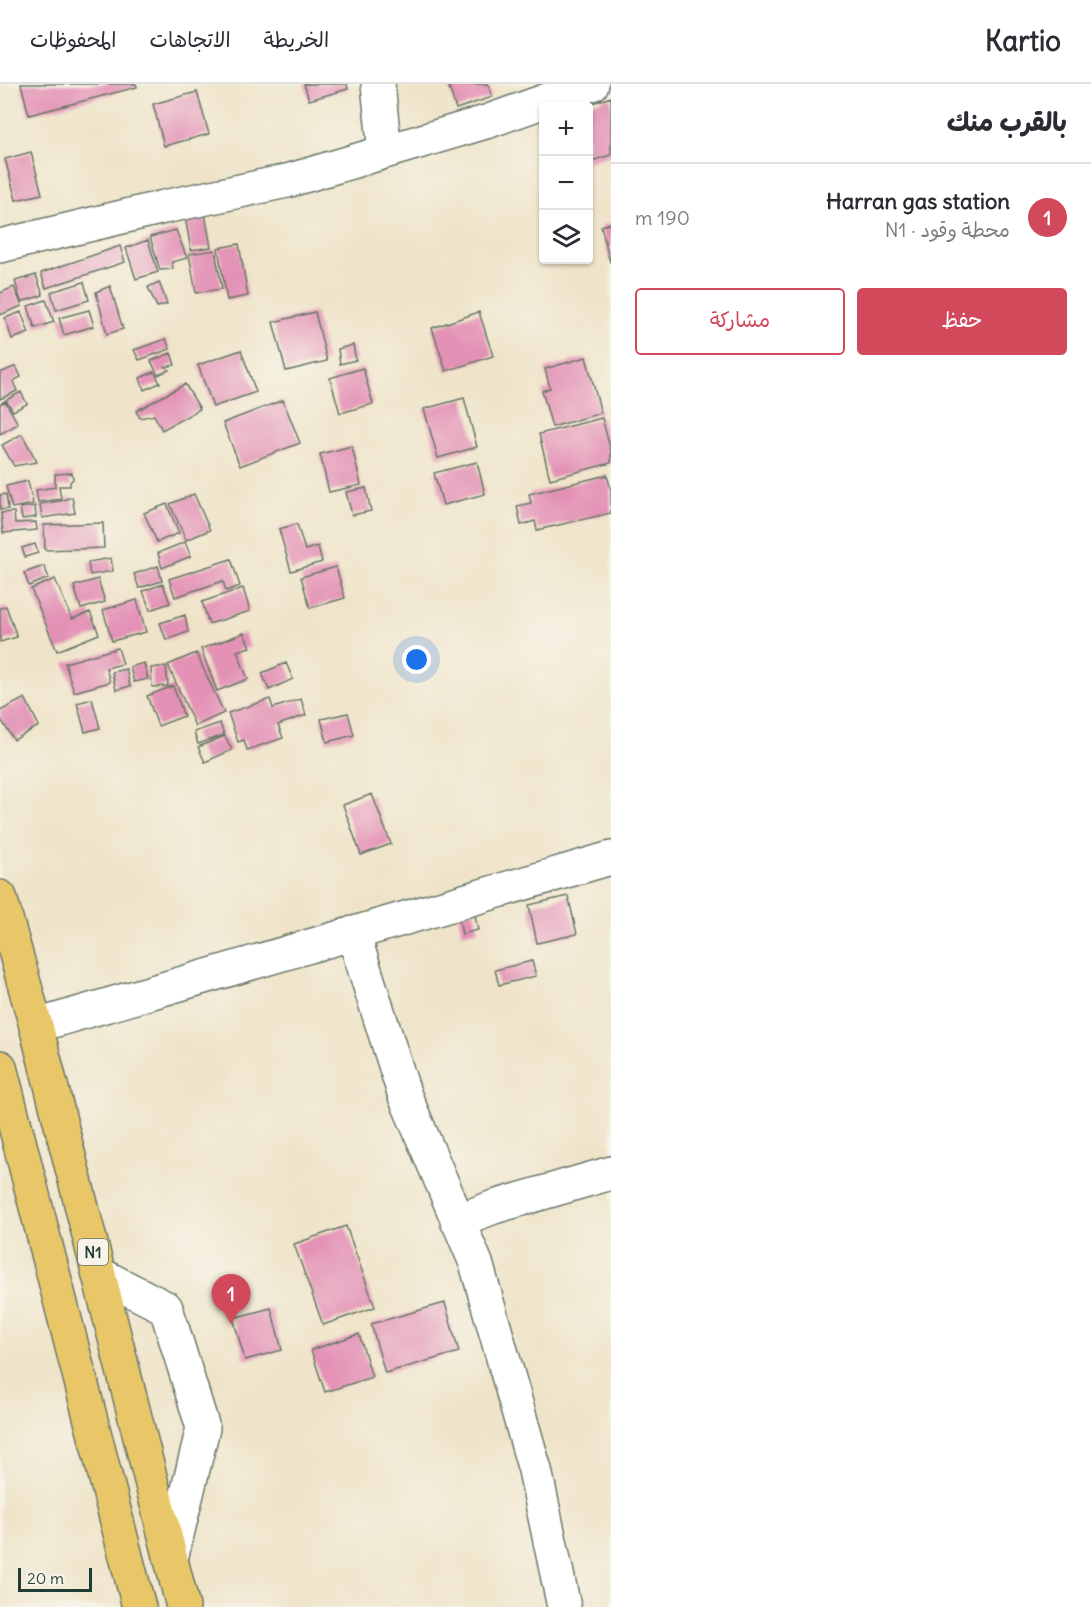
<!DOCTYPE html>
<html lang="ar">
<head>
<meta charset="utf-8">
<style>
  :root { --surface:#fff; --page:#f2f2f3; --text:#2b2b33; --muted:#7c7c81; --line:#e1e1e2; --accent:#d1495b }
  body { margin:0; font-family:Delius,"Playpen Sans Arabic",sans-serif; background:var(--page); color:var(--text); direction:rtl }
  .controls { position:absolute; right:18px; top:18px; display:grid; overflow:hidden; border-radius:6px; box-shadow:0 2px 4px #0004 }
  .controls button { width:54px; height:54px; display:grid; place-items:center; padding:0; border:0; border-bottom:2px solid var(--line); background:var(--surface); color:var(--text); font:30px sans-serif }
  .scale { position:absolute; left:18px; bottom:15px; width:74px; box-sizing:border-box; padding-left:6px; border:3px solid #1f3d34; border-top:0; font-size:16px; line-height:21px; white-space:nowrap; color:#1f3d34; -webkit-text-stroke:4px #f7f3e8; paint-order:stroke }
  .you { position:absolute; left:417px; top:576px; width:21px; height:21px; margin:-15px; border:4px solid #fff; border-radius:50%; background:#1a73e8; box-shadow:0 0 0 9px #1a73e833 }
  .badge { display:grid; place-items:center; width:39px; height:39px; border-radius:50%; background:var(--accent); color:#fff; font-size:20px; font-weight:700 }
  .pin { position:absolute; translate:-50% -50px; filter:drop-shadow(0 2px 3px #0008) }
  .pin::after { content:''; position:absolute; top:32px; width:21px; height:18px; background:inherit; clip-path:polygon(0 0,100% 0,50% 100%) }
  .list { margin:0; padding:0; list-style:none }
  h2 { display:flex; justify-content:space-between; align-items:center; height:78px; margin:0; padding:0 24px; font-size:26px }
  h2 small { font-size:20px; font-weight:400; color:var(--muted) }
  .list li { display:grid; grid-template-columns:39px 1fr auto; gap:18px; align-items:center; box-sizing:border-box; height:108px; padding:0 24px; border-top:2px solid var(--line) }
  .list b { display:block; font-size:22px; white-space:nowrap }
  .list p { margin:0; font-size:20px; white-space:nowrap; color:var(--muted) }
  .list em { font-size:20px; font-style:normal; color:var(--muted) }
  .actions { display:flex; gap:12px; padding:18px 24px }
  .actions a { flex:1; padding:14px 0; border:2px solid var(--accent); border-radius:6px; text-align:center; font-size:21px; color:var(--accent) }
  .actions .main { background:var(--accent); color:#fff }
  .icon { flex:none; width:33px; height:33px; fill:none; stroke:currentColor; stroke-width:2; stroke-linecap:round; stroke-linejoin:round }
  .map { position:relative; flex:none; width:611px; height:1523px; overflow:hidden; direction:ltr }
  header { display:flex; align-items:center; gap:36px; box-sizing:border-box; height:84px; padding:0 30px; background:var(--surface); border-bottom:2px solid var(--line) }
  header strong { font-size:28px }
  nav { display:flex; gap:33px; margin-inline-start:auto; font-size:21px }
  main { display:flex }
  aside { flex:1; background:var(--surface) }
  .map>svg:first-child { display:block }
  .building { fill:#e391b5 }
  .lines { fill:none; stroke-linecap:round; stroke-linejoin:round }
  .minor-casing { stroke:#687768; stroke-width:36 }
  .highway-casing { stroke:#687768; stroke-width:36 }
  .minor { stroke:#fff; stroke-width:33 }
  .highway { stroke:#e9c769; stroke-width:33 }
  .labels { text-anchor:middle; stroke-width:4.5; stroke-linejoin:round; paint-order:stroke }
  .shield { fill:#f7f3e8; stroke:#60746a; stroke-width:1.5 }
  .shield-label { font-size:16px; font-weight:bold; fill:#1f3d34 }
</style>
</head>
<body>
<header>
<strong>Kartio</strong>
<nav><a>الخريطة</a><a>الاتجاهات</a><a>المحفوظات</a></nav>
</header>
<main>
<aside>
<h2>بالقرب منك<small></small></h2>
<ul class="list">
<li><span class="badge">1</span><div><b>Harran gas station</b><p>محطة وقود · N1</p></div><em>190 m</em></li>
</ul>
<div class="actions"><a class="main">حفظ</a><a>مشاركة</a></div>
</aside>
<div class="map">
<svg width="611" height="1523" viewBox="0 0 611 1523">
  <rect width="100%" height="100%" fill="#f7f3e8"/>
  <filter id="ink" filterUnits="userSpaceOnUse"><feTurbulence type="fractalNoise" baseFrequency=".0167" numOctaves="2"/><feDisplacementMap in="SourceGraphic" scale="12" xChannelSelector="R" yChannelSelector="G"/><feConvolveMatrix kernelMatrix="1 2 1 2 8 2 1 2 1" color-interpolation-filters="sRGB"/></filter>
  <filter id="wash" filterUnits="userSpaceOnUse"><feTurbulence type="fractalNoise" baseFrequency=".008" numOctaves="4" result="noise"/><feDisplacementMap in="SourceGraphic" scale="24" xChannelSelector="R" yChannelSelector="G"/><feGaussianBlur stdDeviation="1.35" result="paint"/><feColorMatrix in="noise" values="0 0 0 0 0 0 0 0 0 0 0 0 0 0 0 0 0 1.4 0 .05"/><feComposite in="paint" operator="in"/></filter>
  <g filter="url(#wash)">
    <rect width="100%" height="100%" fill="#efe4c9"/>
    <g id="blocks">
      <path class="building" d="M21 0H136L137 3 29 31Z
        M304 0H347L348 5 309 16Z
        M448 0H488L492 13 456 25Z
        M197 8 209 50 164 62 153 20Z
        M611 13V71L588 78V22H583Z
        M31 68 42 110 16 116 5 75Z
        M205 130 211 163 191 166 185 133Z
        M611 139V178H610L601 142Z
        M176 146 187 174 172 178 173 185 160 186 150 153Z
        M148 156 158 188 136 195 126 164Z
        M239 160 248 212 227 216 218 164Z
        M120 162 125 178 46 204 41 189Z
        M215 166 222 205 196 209 189 170Z
        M36 191 43 211 21 218 15 197Z
        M84 198 89 216 56 226 51 208Z
        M159 198 167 220 157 223 148 203Z
        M110 202 123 245 107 250 96 208Z
        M14 203 22 222 0 231V209Z
        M46 216 54 238 35 244 28 222Z
        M89 226 94 242 64 251 59 234Z
        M21 228 29 249 12 255 5 234Z
        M315 228 327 277 286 287 273 238Z
        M479 228 493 272 446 287 432 244Z
        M166 255 170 265 139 276 134 266Z
        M353 261 356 276 340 280 338 265Z
        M241 266 256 308 213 323 198 281Z
        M171 269 175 281 165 283 169 286 158 291 151 277Z
        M586 273 601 329 552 343 542 307 550 304 545 285Z
        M16 282 21 293 13 297 17 307 0 315V289Z
        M363 284 373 320 340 329 330 294Z
        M154 288 160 299 144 306 140 294Z
        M185 300 200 325 162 346 154 331 140 334 136 327Z
        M21 308 27 320 13 327 6 316Z
        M464 314 477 363 438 374 424 325Z
        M283 316 300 359 240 382 223 339Z
        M5 317 18 340 0 350V320Z
        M602 334 611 367V379L550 395 539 350Z
        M22 350 37 378 14 382 2 361Z
        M352 362 361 401 329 408 320 370Z
        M477 378 485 410 443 421 434 389Z
        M72 389 73 395 70 398V402H59L61 415 38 418 36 406 55 403V390Z
        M607 391 611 406V429L537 446 535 437 521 441 517 422 531 419 529 410Z
        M28 397 33 420 12 424 6 402Z
        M366 404 371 427 352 431 346 408Z
        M6 410 8 425 0 426V411Z
        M194 410 210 446 186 456 170 420Z
        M72 413 75 429 42 434 40 420 60 417Z
        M167 420 179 449 157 458 144 429Z
        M35 422 36 433 22 435 20 424Z
        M14 428 15 439 36 438 37 446 3 449 1 429Z
        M103 439 104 464 45 466 44 441Z
        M297 440 305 466 318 462 322 478 291 487 279 445Z
        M185 458 191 472 162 484 158 469Z
        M35 460 38 469 25 473 22 464Z
        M111 474 113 487 90 491 88 478Z
        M231 475 240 502 226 507 223 497 175 513 169 495Z
        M44 482 49 494 29 502 24 489Z
        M158 482 162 497 139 504 134 490Z
        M336 483 345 514 310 524 301 493Z
        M55 495 72 535 90 528 99 550 57 567 31 505Z
        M98 495 105 518 81 525 74 502Z
        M163 500 170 519 150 526 143 507Z
        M243 504 250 527 209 540 202 518Z
        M137 516 146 548 112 557 103 526Z
        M6 522 17 553 0 558V524Z
        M185 531 188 548 166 556 160 539Z
        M244 549 250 563 237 567 248 595 217 607 201 565Z
        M118 564 123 580 106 584 110 598 74 608 65 579Z
        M196 569 224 629 195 642 168 581Z
        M144 579 148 595 134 598 130 583Z
        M286 579 293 595 269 606 262 589Z
        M166 582 168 602 152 603 151 584Z
        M126 585 130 602 116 606 112 588Z
        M173 602 184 632 158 642 147 612Z
        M25 614 39 642 14 656 0 634V627Z
        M92 615 100 644 85 648 77 619Z
        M270 615 273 624 301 615 306 631 278 641 283 654 247 666 244 656 238 658 228 629Z
        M348 629 354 651 327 658 321 635Z
        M220 639 224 651 198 660 194 648Z
        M225 652 232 666 205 678 198 663Z
        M372 710 391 760 361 771 343 721Z
        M568 812 577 850 537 859 529 821Z
        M474 827 478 846 462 850 458 830Z
        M532 877 536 892 499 901 495 886Z
        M346 1142 375 1223 323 1241 294 1160Z
        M445 1219 459 1268 385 1289 371 1240Z
        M271 1224 282 1266 245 1276 233 1234Z
        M359 1250 372 1293 325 1308 311 1266Z"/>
    </g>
  </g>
  <g filter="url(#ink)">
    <use href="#blocks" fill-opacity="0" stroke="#687768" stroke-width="1.5"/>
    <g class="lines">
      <defs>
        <path id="minor" d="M378 0 385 68
          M0 162 164 123 287 97 489 37 592 0
          M353 849 405 1012 476 1179 535 1386 564 1523
          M36 942 611 774
          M457 1137 494 1123 611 1089
          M99 1190 166 1224 203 1344 171 1475"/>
        <path id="highway" d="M0 813 36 942 183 1523
          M0 983 139 1523"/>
      </defs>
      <use href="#minor" class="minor-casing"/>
      <use href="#highway" class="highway-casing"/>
      <use href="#minor" class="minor"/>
      <use href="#highway" class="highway"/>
    </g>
  </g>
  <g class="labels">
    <rect class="shield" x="78" y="1155" width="30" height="26" rx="4.5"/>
    <g class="shield-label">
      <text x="93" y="1174">N1</text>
    </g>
  </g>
</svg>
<div class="controls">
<button>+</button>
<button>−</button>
<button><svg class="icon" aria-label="layers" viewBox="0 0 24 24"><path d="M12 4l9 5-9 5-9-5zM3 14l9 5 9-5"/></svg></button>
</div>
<div class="scale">20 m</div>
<div class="you"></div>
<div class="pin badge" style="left:231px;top:1240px">1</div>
</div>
</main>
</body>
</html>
